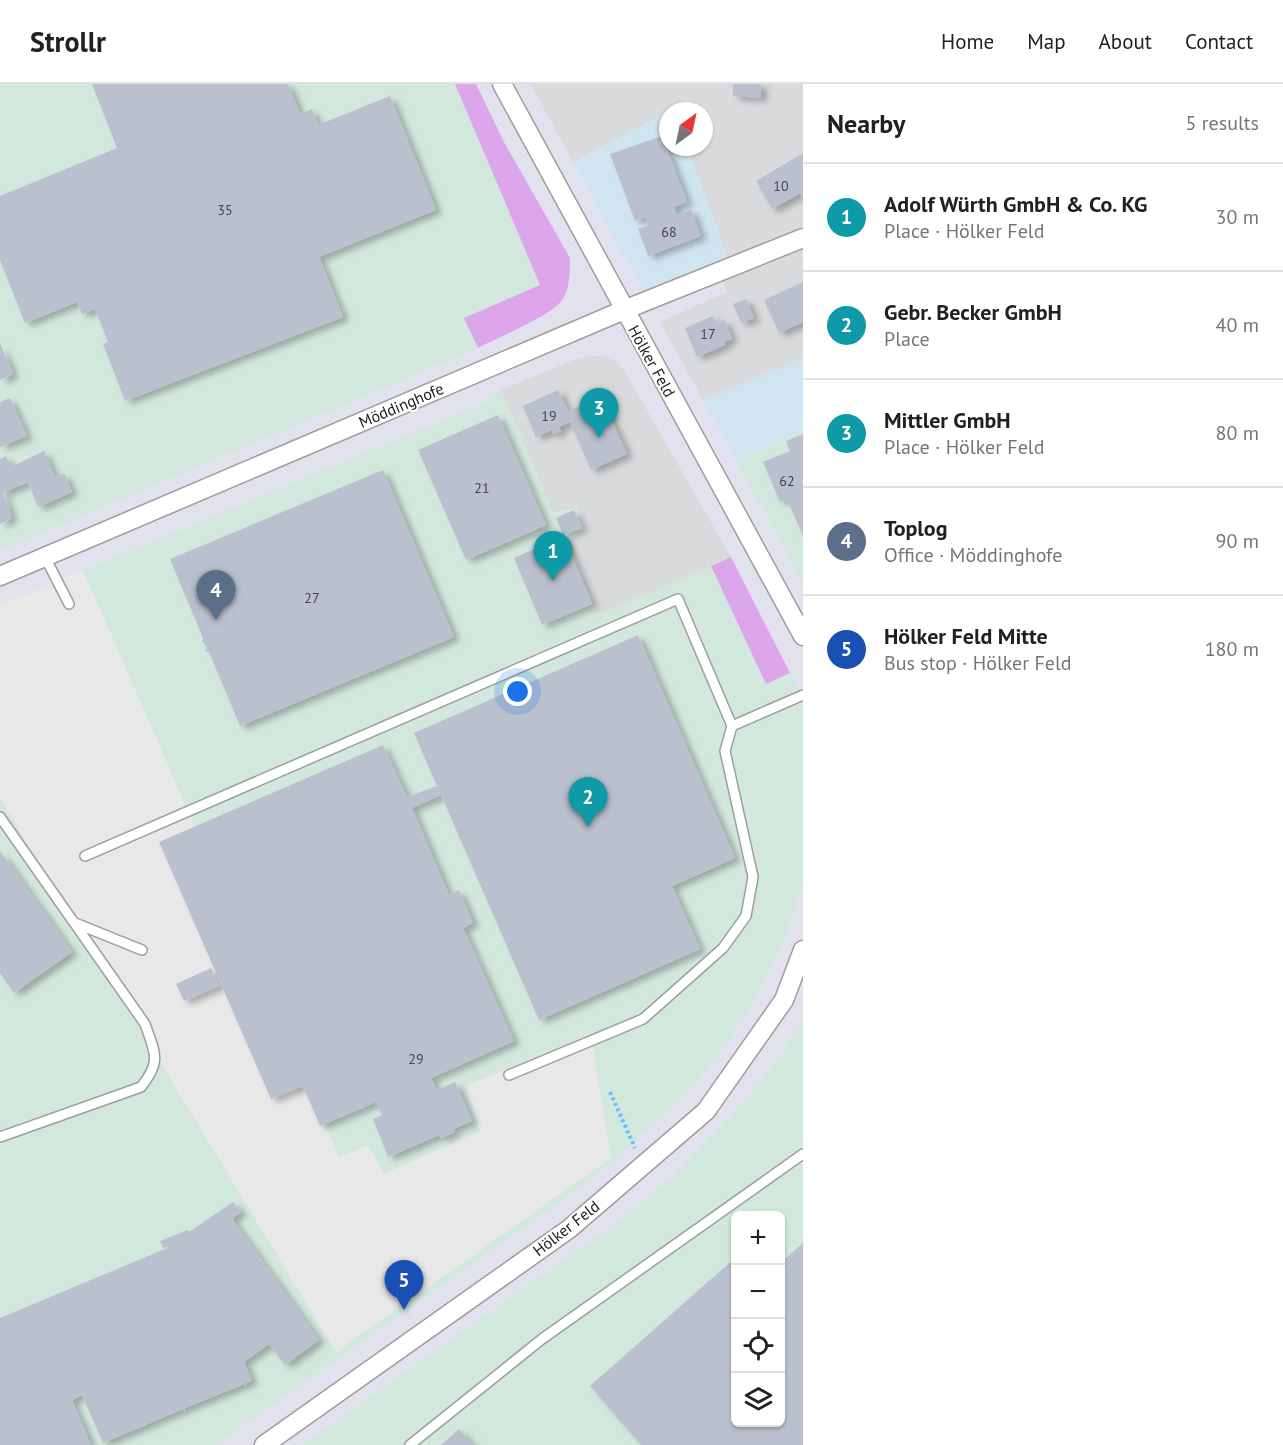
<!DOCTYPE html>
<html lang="en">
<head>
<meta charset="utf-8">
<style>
  :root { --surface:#fff; --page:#f6f6f6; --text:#202124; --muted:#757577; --line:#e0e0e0; --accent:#008dc9 }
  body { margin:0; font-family:"PT Sans",sans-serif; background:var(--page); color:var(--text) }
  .controls { position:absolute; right:18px; bottom:18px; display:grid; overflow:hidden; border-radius:9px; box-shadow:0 2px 4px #0004 }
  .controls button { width:54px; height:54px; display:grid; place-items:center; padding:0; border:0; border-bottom:2px solid var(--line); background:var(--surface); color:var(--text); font:30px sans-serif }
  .compass { position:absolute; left:659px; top:18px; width:54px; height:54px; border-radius:50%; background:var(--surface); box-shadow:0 2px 4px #0004; rotate:33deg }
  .you { position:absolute; left:518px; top:608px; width:21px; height:21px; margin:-15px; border:4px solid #fff; border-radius:50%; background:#1a73e8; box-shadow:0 0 0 9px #1a73e833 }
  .badge { display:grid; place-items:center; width:39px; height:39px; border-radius:50%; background:var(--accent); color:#fff; font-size:20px; font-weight:700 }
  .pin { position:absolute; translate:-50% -50px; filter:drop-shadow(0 2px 3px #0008) }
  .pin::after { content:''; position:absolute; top:32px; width:21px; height:18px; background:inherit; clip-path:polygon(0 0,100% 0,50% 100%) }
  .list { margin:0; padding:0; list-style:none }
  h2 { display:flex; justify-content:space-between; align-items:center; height:78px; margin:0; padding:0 24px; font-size:26px }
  h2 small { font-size:20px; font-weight:400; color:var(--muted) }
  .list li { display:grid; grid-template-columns:39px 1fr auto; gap:18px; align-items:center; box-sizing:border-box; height:108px; padding:0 24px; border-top:2px solid var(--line) }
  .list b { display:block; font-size:22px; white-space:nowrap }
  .list p { margin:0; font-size:20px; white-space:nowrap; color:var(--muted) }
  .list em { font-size:20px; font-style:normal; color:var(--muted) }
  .icon { flex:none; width:33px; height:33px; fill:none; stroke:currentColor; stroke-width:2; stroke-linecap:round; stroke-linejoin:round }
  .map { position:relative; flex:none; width:803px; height:1361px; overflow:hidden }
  header { display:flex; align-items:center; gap:36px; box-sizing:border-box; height:84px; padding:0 30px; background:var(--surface); border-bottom:2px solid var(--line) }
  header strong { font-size:28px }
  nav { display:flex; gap:33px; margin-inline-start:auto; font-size:21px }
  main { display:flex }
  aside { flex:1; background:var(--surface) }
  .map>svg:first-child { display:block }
  .residential { fill:#d9dadb }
  .commercial { fill:#d0e5f0 }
  .industrial { fill:#d3e8dd; fill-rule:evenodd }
  .grass { fill:#dda5eb }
  .parking { fill:#e8e8e8 }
  .building { fill:#bbc0ce; filter:url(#shadow) }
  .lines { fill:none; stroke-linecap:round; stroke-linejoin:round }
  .service-casing { stroke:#9d9d9d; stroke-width:12 }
  .minor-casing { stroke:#9d9d9d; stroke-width:21 }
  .path { stroke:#62c0ff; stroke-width:4; stroke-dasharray:3 3; stroke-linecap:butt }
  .service { stroke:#fff; stroke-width:9 }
  .minor { stroke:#fff; stroke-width:18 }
  .labels { text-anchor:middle; stroke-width:4.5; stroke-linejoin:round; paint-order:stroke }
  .number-label { font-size:14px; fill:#444548 }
  .street-label { font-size:16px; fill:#1c1c1c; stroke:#fff }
</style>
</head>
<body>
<header>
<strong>Strollr</strong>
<nav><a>Home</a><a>Map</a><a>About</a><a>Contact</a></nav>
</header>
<main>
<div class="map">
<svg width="803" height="1361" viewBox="0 0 803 1361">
  <defs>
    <filter id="shadow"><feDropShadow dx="6" dy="4" stdDeviation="3" flood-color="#0004"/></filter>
  </defs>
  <rect width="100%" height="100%" fill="#e2e2ee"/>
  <path class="residential" d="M531 0H803V142L728 174 687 63H704V27L673 25 573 78Z
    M803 159V274L703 316 660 238 727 208 721 193Z
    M591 272H603L616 277 625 288 731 473 597 532 568 456 587 444 553 428 501 306 574 276Z"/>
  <path class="commercial" d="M668 28V63H687L729 177 645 211 573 78Z
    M803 274V347L737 378 703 316Z"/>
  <path class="industrial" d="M0 0H455L540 202 464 234 478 264 0 467Z
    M501 306 553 428 577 423 587 443 568 456 597 531 711 482 766 600 790 589 803 612V802L783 860 757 914 726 961 693 1003 608 1082 553 1123 216 1361H0V521L489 317 488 311Z
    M803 347V499L737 378Z
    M803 936V1361H302L627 1131 674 1091 744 1018 777 976ZM736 1132H780V1338H736Z"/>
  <path class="grass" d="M455 0H476L505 60 570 174C570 187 570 204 563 215 553 231 497 254 478 264L464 234 540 201Z
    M731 473 790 589 766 600 711 482Z"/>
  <path class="parking" d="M83 486 339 1073 368 1061 384 1090 480 1047 466 1002 591 950 611 1074 336 1268 0 714V521Z"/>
  <path class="building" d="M92 0H288L300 30 312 25 318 41 390 12 436 126 319 173 343 233 125 317 103 260 108 258 95 225 82 230 77 218 25 239 0 176V112L117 64Z
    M733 0H761V14L733 12Z
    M662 52 687 118 674 123 677 131 691 125 701 152 648 172 638 145 649 141 645 133 635 137 610 70Z
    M803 69V115L800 109 772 125 756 97Z
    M803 198V238L779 249 764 216Z
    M746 215 754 234 741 239 733 220Z
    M713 232 716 239 724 236 732 255 724 258 725 261 697 273 685 244Z
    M0 259 13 290 0 296Z
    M558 306 568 327 602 313 605 319 608 317 605 321 627 370 591 386 570 338 559 343 561 347 553 350 552 346 536 353 523 322Z
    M10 314 27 352 0 363V318Z
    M498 331 546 441 466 476 418 366Z
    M803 350V452L787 415 780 418 763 378 790 367 786 357Z
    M44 367 55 393 64 389 72 408 38 423 28 398 3 409 12 434 0 440V375L6 372 11 383Z
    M383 386 454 553 240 642 209 568 205 567 207 563 202 557 203 554 170 475Z
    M574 426 582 444 563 451 556 434Z
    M547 451 551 458 564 453 592 520 542 541 514 474 541 462 538 455Z
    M638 551 735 774 672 802 700 865 539 936 441 711 412 724 449 811 459 806 473 839 463 844 514 957 431 994 437 1006 455 998 472 1037 453 1045 455 1048 441 1054 439 1051 388 1073 373 1035 382 1031 376 1018 320 1042 303 1002 271 1015 159 758 383 661 407 713 437 702 414 649Z
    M0 767 72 868 14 909 0 889Z
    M211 884 219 902 184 917 176 900Z
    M233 1118 241 1128 232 1135 319 1256 285 1281 269 1260 244 1278 252 1297 246 1299V1303L244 1300 185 1324V1328L183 1325 103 1359 82 1311 72 1316 91 1361H0V1234L184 1157 163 1164 160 1157 188 1146 189 1148Z
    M803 1159V1361H641L590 1302 735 1174V1338H780V1179Z
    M459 1345 473 1361H441Z"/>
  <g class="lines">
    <defs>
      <path id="service" d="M45 473 69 520
        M0 733 145 940C155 969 162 977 141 1003L0 1053
        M85 772 678 515 732 642
        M75 839 142 866
        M509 991 643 935 723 864 746 832 753 793 725 667 732 642 803 611
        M410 1361 542 1255 803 1070"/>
      <path id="minor" d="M502 0 803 552
        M0 492 624 226 803 154
        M264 1361 569 1145 706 1027 784 916 803 866"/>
    </defs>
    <use href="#service" class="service-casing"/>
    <use href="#minor" class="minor-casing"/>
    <path class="path" d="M610 1008 635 1064"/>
    <use href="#service" class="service"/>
    <use href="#minor" class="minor"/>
  </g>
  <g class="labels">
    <g class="number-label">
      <text x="781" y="107">10</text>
      <text x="225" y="131">35</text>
      <text x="669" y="153">68</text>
      <text x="708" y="255">17</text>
      <text x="549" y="337">19</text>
      <text x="787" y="402">62</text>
      <text x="482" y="409">21</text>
      <text x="312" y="519">27</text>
      <text x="416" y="980">29</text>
    </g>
    <g class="street-label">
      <text transform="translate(652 277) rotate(61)" y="6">Hölker Feld</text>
      <text transform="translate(401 321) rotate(-23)" y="6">Möddinghofe</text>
      <text transform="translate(566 1144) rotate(-38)" y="6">Hölker Feld</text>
    </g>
  </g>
</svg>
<div class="controls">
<button>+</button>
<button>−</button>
<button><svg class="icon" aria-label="locate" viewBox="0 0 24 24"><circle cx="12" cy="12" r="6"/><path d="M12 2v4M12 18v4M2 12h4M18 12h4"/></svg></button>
<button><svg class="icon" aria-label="layers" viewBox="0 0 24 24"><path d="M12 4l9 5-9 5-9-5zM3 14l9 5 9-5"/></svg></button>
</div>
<svg class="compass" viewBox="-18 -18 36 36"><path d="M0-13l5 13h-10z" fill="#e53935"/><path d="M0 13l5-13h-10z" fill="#757577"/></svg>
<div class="you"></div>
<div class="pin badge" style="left:553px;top:497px;background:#0f9aa8">1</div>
<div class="pin badge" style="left:588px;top:743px;background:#0f9aa8">2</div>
<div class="pin badge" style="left:599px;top:354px;background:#0f9aa8">3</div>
<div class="pin badge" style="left:216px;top:536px;background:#5c6f8a">4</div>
<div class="pin badge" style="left:404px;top:1226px;background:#1a4fb4">5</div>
</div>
<aside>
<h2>Nearby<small>5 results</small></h2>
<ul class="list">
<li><span class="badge" style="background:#0f9aa8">1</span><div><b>Adolf Würth GmbH &amp; Co. KG</b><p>Place · Hölker Feld</p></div><em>30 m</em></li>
<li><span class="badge" style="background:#0f9aa8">2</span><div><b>Gebr. Becker GmbH</b><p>Place</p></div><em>40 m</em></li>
<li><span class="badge" style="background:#0f9aa8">3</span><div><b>Mittler GmbH</b><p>Place · Hölker Feld</p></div><em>80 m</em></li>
<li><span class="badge" style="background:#5c6f8a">4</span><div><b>Toplog</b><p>Office · Möddinghofe</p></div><em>90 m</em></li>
<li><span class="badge" style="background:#1a4fb4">5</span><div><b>Hölker Feld Mitte</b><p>Bus stop · Hölker Feld</p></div><em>180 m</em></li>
</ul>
</aside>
</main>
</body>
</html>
